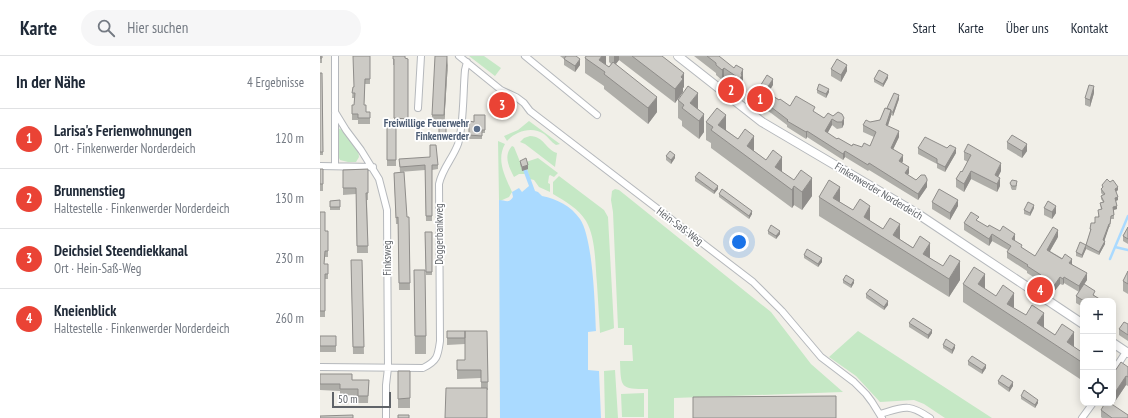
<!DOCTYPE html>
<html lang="de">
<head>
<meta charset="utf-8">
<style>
  :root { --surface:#fff; --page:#f6f6f7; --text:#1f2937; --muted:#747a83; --line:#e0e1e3; --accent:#ea4335 }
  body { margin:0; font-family:"PT Sans Narrow",sans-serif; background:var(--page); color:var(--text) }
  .controls { position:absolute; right:12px; bottom:12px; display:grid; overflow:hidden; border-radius:8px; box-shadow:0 2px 10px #0003 }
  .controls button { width:36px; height:36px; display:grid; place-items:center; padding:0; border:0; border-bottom:1px solid var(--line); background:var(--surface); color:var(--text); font:20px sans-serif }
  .scale { position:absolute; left:12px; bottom:10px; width:59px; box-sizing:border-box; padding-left:4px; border:2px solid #5f6368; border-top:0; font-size:11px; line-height:14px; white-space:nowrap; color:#5f6368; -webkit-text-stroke:3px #fff; paint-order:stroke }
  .you { position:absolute; left:419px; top:186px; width:14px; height:14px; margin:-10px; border:3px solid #fff; border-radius:50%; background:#1a73e8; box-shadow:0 0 0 6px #1a73e833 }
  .badge { display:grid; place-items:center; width:26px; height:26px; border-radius:50%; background:var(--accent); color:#fff; font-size:13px; font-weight:700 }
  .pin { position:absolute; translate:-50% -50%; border:2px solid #fff; box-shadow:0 1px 4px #0006 }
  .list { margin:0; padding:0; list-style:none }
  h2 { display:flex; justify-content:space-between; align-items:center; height:52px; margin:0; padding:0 16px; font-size:17px }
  h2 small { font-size:13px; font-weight:400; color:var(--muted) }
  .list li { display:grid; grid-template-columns:26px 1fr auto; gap:12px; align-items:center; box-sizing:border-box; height:60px; padding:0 16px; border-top:1px solid var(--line) }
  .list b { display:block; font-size:15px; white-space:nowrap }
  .list p { margin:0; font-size:13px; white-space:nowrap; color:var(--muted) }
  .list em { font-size:13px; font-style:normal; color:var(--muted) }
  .icon { flex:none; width:22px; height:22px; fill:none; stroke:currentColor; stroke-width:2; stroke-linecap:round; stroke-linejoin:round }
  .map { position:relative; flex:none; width:808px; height:362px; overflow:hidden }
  header { display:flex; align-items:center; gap:24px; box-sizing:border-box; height:56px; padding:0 20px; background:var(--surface); border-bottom:1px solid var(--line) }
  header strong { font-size:19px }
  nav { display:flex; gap:22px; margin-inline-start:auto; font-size:14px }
  .search { width:280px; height:36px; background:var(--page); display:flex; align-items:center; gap:10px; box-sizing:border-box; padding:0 14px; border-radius:22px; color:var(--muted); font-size:15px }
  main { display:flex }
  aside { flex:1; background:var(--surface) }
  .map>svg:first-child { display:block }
  .green { fill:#c5e8c5 }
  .water { fill:#aadaff }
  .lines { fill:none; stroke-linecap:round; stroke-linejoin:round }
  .stream { stroke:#aadaff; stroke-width:2.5 }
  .minor-casing { stroke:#b5b8bc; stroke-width:8 }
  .tertiary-casing { stroke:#b5b8bc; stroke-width:10 }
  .minor { stroke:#fff; stroke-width:6 }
  .tertiary { stroke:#fff; stroke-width:8 }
  .wall { fill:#afaea9 }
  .shaded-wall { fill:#8f8d8a }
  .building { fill:#cccac5; stroke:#8f8d8a }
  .service-dot { fill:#5c6f8a; stroke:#fff; stroke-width:1.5 }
  .labels { text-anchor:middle; stroke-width:3.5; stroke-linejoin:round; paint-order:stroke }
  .service-label { font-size:11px; font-weight:bold; fill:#4e5e75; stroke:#fff; text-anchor:end }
  .street-label { font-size:11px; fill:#5f6368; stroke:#fff }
</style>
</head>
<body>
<header>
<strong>Karte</strong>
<div class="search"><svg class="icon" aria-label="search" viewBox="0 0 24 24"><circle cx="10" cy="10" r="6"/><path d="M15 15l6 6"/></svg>Hier suchen</div>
<nav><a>Start</a><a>Karte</a><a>Über uns</a><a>Kontakt</a></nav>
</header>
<main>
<aside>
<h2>In der Nähe<small>4 Ergebnisse</small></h2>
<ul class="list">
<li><span class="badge">1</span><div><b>Larisa's Ferienwohnungen</b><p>Ort · Finkenwerder Norderdeich</p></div><em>120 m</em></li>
<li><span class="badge">2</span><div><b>Brunnenstieg</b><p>Haltestelle · Finkenwerder Norderdeich</p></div><em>130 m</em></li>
<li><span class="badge">3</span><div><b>Deichsiel Steendiekkanal</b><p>Ort · Hein-Saß-Weg</p></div><em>230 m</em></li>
<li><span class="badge">4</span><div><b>Kneienblick</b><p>Haltestelle · Finkenwerder Norderdeich</p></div><em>260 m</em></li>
</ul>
</aside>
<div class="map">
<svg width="808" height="362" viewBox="0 0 808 362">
  <rect width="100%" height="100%" fill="#f1efe8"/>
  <path class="green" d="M149 0H164L181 12 175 20Z
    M209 65 240 88 236 89C231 86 228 81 224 78 212 70 196 75 187 85L184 80 198 74Z
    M18 72 22 74 38 94 39 101 36 106H28L20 104 18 100Z
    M210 80C225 81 225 93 237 97L235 111 205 88 200 86 204 82Z
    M178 85 185 88C176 104 185 120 192 136L189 141 180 145 179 144Z
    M192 90 194 91 205 118H199L194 121C189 111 183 100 192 90Z
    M218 102 238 117 234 121 230 119 229 120 228 127 230 128V136L219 131 214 124 210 123 207 113 208 112 206 106Z
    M239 120 284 154 288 161 294 272C293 273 282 276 280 277 279 260 278 244 277 228 275 208 276 182 266 165 259 153 245 145 233 138V126Z
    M295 133 299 134 451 256 491 308 523 336 354 342V362H328V333C300 333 301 332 300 305H313L312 289H304V272H298L293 156 291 144 292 135Z
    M538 275 672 362H625L604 348 594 344 560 346 536 320 509 301Z
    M295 314 298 362H285L284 315Z
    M324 337V361H302L301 338Z"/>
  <path class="water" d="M207 113 215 135 218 136 222 140C237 143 251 150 260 163 273 182 275 250 276 275L268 276V314L279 315 281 362H180L179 144C185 144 189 148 193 141L192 136 199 132 202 136 209 130 203 114Z"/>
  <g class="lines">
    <path class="stream" d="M795 191 808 194
      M790 203 808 160"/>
    <defs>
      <path id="minor" d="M15 0V56L26 74 41 94 59 123 67 154 68 312 66 329V362
        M139 0 181 34 196 41 204 47 210 55 433 226 462 255 501 301 534 326 546 338 552 346 562 362
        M205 0 277 59
        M98 52 101 0
        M15 109V58
        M0 110 53 111
        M0 311 103 312C118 305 118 299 120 285L119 128C122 113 133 102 138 88 144 69 143 35 145 14L147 6
        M793 316 806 296
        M560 358C584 351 588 347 610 362
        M762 362 773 347"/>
      <path id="tertiary" d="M358 0 442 66 598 158 763 268
        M793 287 808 297"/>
    </defs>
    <use href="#minor" class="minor-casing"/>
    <use href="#tertiary" class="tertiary-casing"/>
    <use href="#minor" class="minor"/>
    <use href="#tertiary" class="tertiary"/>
  </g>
  <path class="wall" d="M0 0H2V7H0Z
    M50 0V28H45L44 49 46 56H50V68H38V64H32V49H34V42H32L33 31H34Z
    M73 0 88 3V69H76V110H67V67H74V9H73Z
    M240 0H256L260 9 255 16 244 9V3Z
    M286 0V9L289 11 291 8 289 6V0H342L364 31 363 32V36L355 47 299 4 296 8 337 56 328 68 284 33V30L265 17V2Z
    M374 0H399L423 24 422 25V29L420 33 404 23 402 24 396 19V17Z
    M128 6 124 69H112V59Z
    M511 13 527 15 521 26 511 20Z
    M0 17H2L3 99H0Z
    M568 22 563 31 554 26V23Z
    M453 29 448 37 470 50 495 57 504 62 513 60 518 56 524 68 522 72 517 73 512 69 507 77 517 83 532 90 542 91 550 90 554 81 543 76V69L550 66 560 64 567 52 579 43 573 60 571 59 568 70 579 81 573 93 583 105 582 107 589 117 588 119 596 124 607 129V131L598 144 549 114 548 115 525 101 523 104 487 81 486 83 467 71V69L451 57 434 46V40Z
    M497 34 509 36 506 42 497 37Z
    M774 37 770 51 765 49V42Z
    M358 44 378 53 384 76 379 83 362 70V65L358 62Z
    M185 47 184 52H177V49Z
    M165 59V77H162V83H149V65L154 66Z
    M386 66 406 74 462 116 492 140 482 154 474 149 472 152 391 92V87L386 84Z
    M119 71H126V81H119Z
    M687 86 707 95 702 102 687 93Z
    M598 92 636 97 625 116 617 112V108L598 98Z
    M644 96 681 115 678 121 680 130 677 136 651 123 644 136 636 131V123L642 116 648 106 644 104Z
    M346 100 355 102 351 108 346 104Z
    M79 103 118 109V113L112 114V165H106L105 114 80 116Z
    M200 105 208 113 202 115 200 108Z
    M0 113H3V135H0Z
    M48 113V144H47L48 197H37L36 138 23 139V114Z
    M74 117 87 161H89L90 234H79L78 168H76Z
    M375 121 398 133 394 138 375 125Z
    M790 126 798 134 796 136 798 144 796 145 797 153 794 154V163H791L790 171H789L784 185 785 188 779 199 766 193 762 202 756 200V196L766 189 770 176V173L778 161 781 154 780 147 783 146 781 143V140L783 139 781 137V133L782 132V129Z
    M690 127 697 129 696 134H692L691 132Z
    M399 138 432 158 429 163 399 141Z
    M499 141 520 146 610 202 640 224 629 241 499 160Z
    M20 144V154H10V145Z
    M612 146 638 150 630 164 612 153Z
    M714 152 710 160 704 158V154Z
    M724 152 736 157 732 163 724 159Z
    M0 156 5 175H8V201H5L4 208H8V223H5V261H0Z
    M659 166 668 171 695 184V185L702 192 715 200 738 181 730 195 752 208 767 224 764 228 775 240 783 245H763V251L756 247V240L759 236 744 227 743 229 740 228 733 237 720 227V225L707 217V215L687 202V196L688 194 672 185 669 190 644 174V167Z
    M808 171V188L803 185V180Z
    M448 175 460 178 456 183 448 178Z
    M105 176H112V219H106Z
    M484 199 502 206 498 211 484 202Z
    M31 204H42L44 298H33Z
    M94 214 106 280V298H95Z
    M808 215V238L803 235V225Z
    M523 224 534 227 531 232 523 227Z
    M643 228 665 233 763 297V325L643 246Z
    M546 238 568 249 564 254 546 242Z
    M589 267 612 277 608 283 589 271Z
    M808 268V285L799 279V273Z
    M127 275H145V288L127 289Z
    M167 275 168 334H167L161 332V322L137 323V304H145Z
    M0 280H16V296H0Z
    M623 289 635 292 632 298 623 292Z
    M648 305 666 312 662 318 648 309Z
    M808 311V330L806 329 794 347 793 346V318Z
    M78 315H90V352H78Z
    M0 318 32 324H49L48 347H38V340L20 339V335L0 334Z
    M678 325 693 330 689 336 678 328Z
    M701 340 718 347 715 352 701 343Z
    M781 354 808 362H782L781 361Z"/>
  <path class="shaded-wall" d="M128 0V6L124 69V59Z
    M282 0H286V10L279 4Z
    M294 0H299V4L294 10Z
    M260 3V9L255 16V10Z
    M527 9V15L521 26V19Z
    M404 12V23L402 24V14Z
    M423 13V24L422 25V29L420 33V23L421 18Z
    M364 17V31L363 32V36L355 47V33L361 21Z
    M568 19V22L563 31V28Z
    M453 23V29L445 41V35Z
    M774 30V37L770 51V44Z
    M509 33V36L506 42V38Z
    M378 37V55L370 47Z
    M579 39V43L573 60V56Z
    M337 41V56L328 68V52Z
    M571 54V60L566 75V69Z
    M384 58V76L379 83V65Z
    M406 59V77L398 69Z
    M524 62V68L522 72V66Z
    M512 63V69L505 82V75Z
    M487 75V81L486 83V76Z
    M579 75V81L571 98V92Z
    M434 80V98L427 90Z
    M707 88V95L702 102V95Z
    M636 92V97L625 116V111Z
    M525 95V101L523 104V98Z
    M355 99V102L351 108V104Z
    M583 99V105L579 111V105Z
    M462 101V119L455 111Z
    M681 107V115L675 127V119Z
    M208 109V113L202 115V111Z
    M589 111V117L585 123V117Z
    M651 115V123L644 136V128Z
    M492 122V140L482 154V136Z
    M680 122V130L677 136V128Z
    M607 123V131L598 144V138Z
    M398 130V133L394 138V135Z
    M474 130V149L472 152V134Z
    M520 131V149L513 142Z
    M798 131V134L795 136V133Z
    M798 141V144L795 145V142Z
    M638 144V150L630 164V157Z
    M714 149V152L710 160V157Z
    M550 150V168L544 161Z
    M736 150V157L732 163V156Z
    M797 150V153L793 154V151Z
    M432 155V158L429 163V160Z
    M580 168V186L573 179Z
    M789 168V171L784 186 785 185V188L779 199V196Z
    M738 174V181L727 200V194Z
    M460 175V178L456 183V180Z
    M672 178V185L669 190V183Z
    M695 178V184L692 190V183Z
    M610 187V205L603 198Z
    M766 189V193L762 202V199Z
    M502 202V206L498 211V208Z
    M752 203V209L749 207Z
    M640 205V224L629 241V223Z
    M767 217V224L759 236V230Z
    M665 218V236L658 228Z
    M740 221V228L733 237V231Z
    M744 221V227L743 229V223Z
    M534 224V227L531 232V229Z
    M694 237V255L687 248Z
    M568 245V249L564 254V251Z
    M724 257V275L717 267Z
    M612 274V277L608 283V279Z
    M754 276V294L747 286Z
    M635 289V292L632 298V294Z
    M666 309V312L662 318V314Z
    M806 320V329L794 347V338Z
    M693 326V330L689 336V332Z
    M718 344V347L715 352V349Z"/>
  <path class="building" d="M0 0H2V2H0Z
    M33 0H50V23H45L44 49H46V56H50V62H38V58H32V49H34L35 37H32L33 31H34Z
    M73 0H85V2L88 3V63L74 62V3H73Z
    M115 0H127L124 59H112Z
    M246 0H256L260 3 255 10 244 3Z
    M266 0H282L279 4 289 11 293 6 337 41 328 52 284 18 285 16 265 2Z
    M312 0H342L364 17 361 21 363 23 355 33Z
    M387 0H399L414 12 416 9 423 13 421 18 422 19 420 23 404 12 402 14 396 9V7Z
    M517 3 527 9 521 19 511 13Z
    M559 14 568 19 563 28 554 23Z
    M0 17H2L3 96H0Z
    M447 19 453 23 445 35 459 44 460 43 470 50 476 40 495 51 493 55 504 62 508 57 513 60 518 56 522 58 524 62 522 66H517L512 63 505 75 517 83 518 82 532 90 533 88 542 91 544 87 550 90 556 76 543 69 546 64 550 66 560 64 565 52 571 54 566 69 579 75 571 92 583 99 579 105 589 111 585 117 596 124 601 119H605L607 123V125L598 138 549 107 548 109 525 95 523 98 487 75 486 76 467 65 468 64 451 51 434 40Z
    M499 28 509 33 506 38 497 34Z
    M769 29 774 30 770 44 765 42Z
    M368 30 378 37 370 47 384 58 379 65 362 52 364 49 358 44Z
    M574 37 579 39 573 56H571V54L567 52Z
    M180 43 185 44 184 48 177 49Z
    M397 52 406 59 398 69 418 83 425 73 434 80 427 90 446 104 453 94 462 101 455 111 474 124 481 114 492 122 482 136 474 130 472 134 391 74 393 71 386 66Z
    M154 59H165V74H162V80L149 79V65L154 66Z
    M67 67H76V104H67Z
    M119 71H126V78H119Z
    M692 79 707 88 702 95 687 86Z
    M605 81 627 92 630 89 636 92 625 111 617 107V103L598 92Z
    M648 88 681 107 675 119 680 122 677 128 651 115 644 128 636 123 641 115 642 116 651 99 644 96Z
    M110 89H116L118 109H112V160H106L105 109 80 111 79 103 110 101Z
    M350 95 355 99 351 104 346 100Z
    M206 102 208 109 202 111 200 105Z
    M0 113H3V128H0Z
    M48 113V137H46L48 190H37L36 132H23V114Z
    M84 116 87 161H89L90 227H79L78 161 76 162 74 117Z
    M379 116 398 130 394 135 375 121Z
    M787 123 790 126 793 124 798 131 795 133 798 141 795 142 797 150 793 151 794 159 791 160 790 168H789L783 184 785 185 779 196 766 189 762 199 756 196 760 186 766 189 771 173H770L771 167H775V161H779L778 154 782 153 780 147 784 146 781 140 785 138 781 133 783 131 782 129Z
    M509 124 520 131 513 142 533 154 540 143 550 150 544 161 563 173 570 162 580 168 573 179 593 192 600 180 610 187 603 198 623 210 630 199 640 205 629 223 499 141Z
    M692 124 697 125 696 130H692L691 129 690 127Z
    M402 133 432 155 429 160 399 138Z
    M619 133 638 144 630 157 612 146Z
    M20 144V151H10V145Z
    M728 145 736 150 732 156 724 152Z
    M708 146 714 149 710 157 704 154Z
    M0 156H5V175H8V195H5L4 208H8V218H5V255H0Z
    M651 156 659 161 656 164 668 171 669 169 680 175 683 170 695 178 692 183 702 189 701 191 715 200 733 171 738 174 727 194 742 203 745 198 752 203 749 207 767 217 759 230 744 221 743 223 740 221 733 231 720 221 721 219 707 210 708 209 687 196 691 190 672 178 669 183 644 167Z
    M451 169 460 175 456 180 448 175Z
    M808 171V183L803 180Z
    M105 176H112V216H106Z
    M487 193 502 202 498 208 484 199Z
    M31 204H42L44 291H33Z
    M654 211 665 218 658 228 676 240 683 229 694 237 687 248 706 259 712 249 724 257 717 267 735 279 742 268 754 276 747 286 763 297V307L643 228Z
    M94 214H105L106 280H95Z
    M808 215V228L803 225Z
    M526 219 534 224 531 229 523 224Z
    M764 228 775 235 773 239 783 245H764L756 240Z
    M550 233 568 245 564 251 546 238Z
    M593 262 612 274 608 279 589 267Z
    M804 266 808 268V279L799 273Z
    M127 275H145V282H127Z
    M145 275H167L168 326H161V314H137V304H145Z
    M0 280H16V290H0Z
    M626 283 635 289 632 294 623 289Z
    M652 300 666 309 662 314 648 305Z
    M801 306 808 311V321L806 320 794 338 793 337V318Z
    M78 315H90V342L78 343Z
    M0 318H32V324H49L48 340H38V333H20V328H0Z
    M682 319 693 326 689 332 678 325Z
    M126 332H167V362H125Z
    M704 334 718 344 715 349 701 340Z
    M516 340V362H373V341Z
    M785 347H790L808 359V362H792L781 354Z
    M33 359V362H0V360Z
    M78 359H89V362H78Z"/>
  <circle class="service-dot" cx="157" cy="73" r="4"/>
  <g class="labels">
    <g class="service-label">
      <text x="149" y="71">Freiwillige Feuerwehr<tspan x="149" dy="13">Finkenwerder</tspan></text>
    </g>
    <g class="street-label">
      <text transform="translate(559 135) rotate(31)" y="4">Finkenwerder Norderdeich</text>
      <text transform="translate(360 170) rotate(37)" y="4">Hein-Saß-Weg</text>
      <text transform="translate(119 178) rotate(-90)" y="4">Doggerbankweg</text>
      <text transform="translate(67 202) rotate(-90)" y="4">Finksweg</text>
    </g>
  </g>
</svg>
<div class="controls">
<button>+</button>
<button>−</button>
<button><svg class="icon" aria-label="locate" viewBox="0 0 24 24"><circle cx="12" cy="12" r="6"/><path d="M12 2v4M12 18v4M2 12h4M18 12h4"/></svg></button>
</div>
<div class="scale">50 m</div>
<div class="you"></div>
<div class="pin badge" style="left:440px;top:43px">1</div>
<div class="pin badge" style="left:411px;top:34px">2</div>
<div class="pin badge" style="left:182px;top:49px">3</div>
<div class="pin badge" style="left:720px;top:234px">4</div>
</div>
</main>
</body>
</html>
